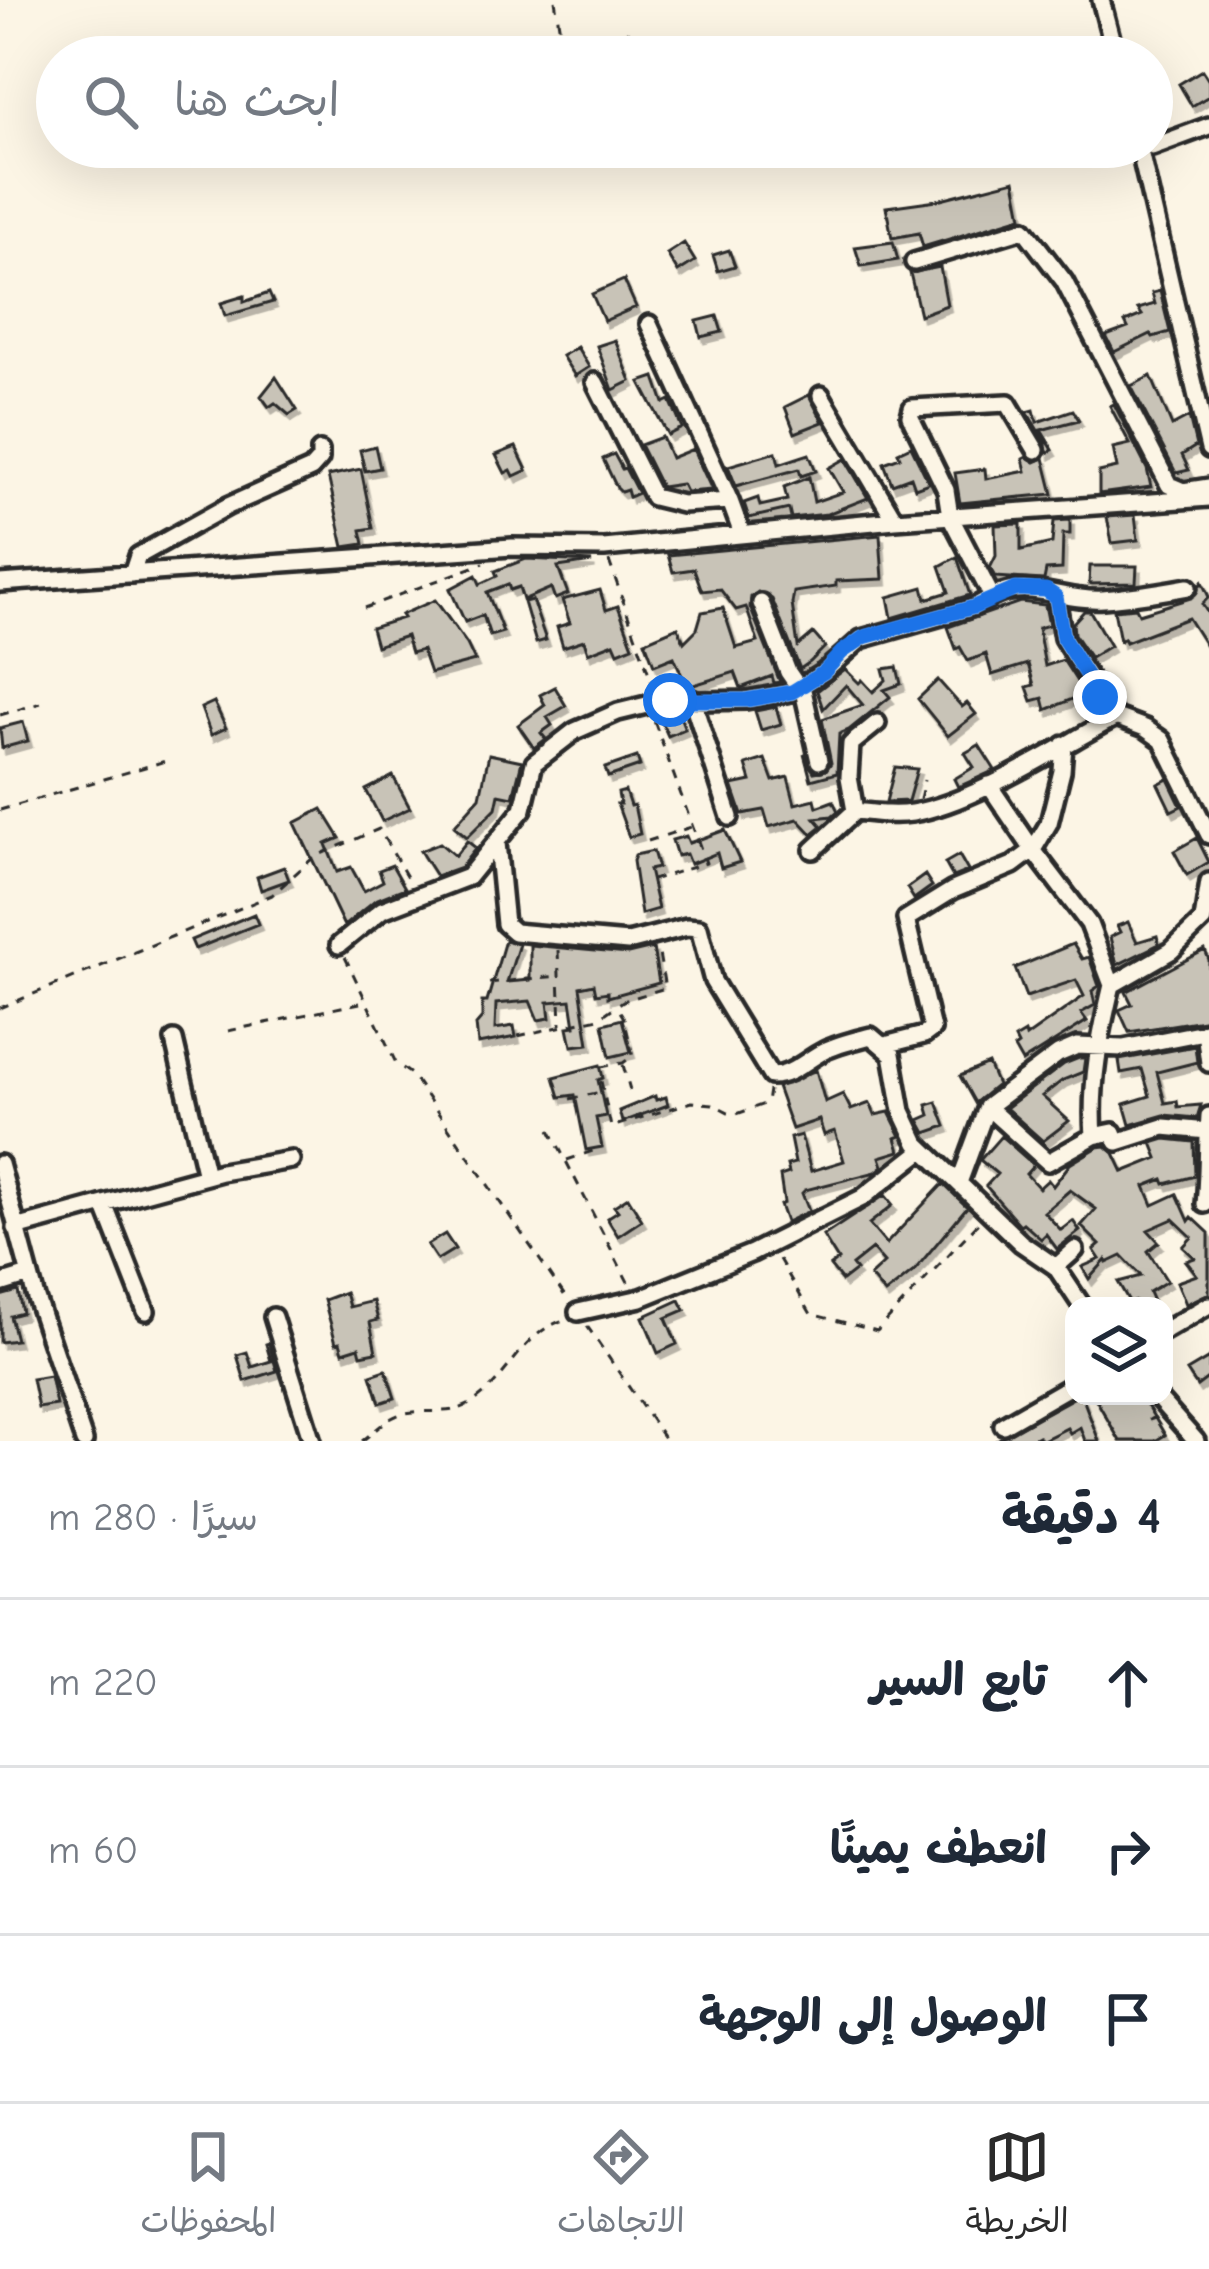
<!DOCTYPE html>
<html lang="ar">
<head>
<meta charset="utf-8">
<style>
  :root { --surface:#fff; --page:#f6f6f7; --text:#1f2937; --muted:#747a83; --line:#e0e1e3; --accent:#2b2b2b }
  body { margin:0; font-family:"Comic Neue","Playpen Sans Arabic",sans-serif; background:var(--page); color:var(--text); direction:rtl }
  .controls { position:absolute; right:36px; bottom:36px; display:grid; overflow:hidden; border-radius:24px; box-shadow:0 12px 48px #0002 }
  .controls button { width:108px; height:108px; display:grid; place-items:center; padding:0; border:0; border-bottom:3px solid var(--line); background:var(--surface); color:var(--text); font:60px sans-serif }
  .stop { position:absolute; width:36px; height:36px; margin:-27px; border:9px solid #1a73e8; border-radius:50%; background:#fff }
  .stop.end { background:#1a73e8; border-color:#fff; box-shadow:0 3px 12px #0008 }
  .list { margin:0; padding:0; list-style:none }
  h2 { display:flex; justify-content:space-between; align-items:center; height:156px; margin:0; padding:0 48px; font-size:51px }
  h2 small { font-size:39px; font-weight:400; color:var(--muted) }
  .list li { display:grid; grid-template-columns:78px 1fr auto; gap:36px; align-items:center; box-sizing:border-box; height:168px; padding:0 48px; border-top:3px solid var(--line) }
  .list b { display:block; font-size:45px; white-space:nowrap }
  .list em { font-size:39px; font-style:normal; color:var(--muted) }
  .icon { flex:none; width:66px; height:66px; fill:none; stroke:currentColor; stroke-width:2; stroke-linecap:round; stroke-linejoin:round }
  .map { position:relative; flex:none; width:1209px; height:1441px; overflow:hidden; direction:ltr }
  .search { position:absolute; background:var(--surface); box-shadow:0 12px 48px #0002; left:36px; right:36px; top:36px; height:132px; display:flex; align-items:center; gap:30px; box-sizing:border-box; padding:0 42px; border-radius:66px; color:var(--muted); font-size:45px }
  .sheet { height:660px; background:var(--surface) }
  nav { display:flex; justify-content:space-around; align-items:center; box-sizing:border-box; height:168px; border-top:3px solid var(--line); background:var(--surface); font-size:33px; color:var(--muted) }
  nav a { display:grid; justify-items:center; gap:6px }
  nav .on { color:var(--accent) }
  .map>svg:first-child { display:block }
  .building { fill:#c8c3b7; stroke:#2b2b2b; stroke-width:3; filter:url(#shadow) }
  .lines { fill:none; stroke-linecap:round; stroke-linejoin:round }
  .minor-casing { stroke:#2b2b2b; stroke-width:24 }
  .path { stroke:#2b2b2b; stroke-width:3; stroke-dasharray:9 9; stroke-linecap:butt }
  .minor { stroke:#fcf5e5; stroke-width:15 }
  .route { stroke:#1a73e8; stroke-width:15 }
</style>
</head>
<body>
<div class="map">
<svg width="1209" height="1441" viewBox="0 0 1209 1441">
  <defs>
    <filter id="shadow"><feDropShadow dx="3.5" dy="6" stdDeviation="0" flood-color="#0004"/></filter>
  </defs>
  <rect width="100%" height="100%" fill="#fcf5e5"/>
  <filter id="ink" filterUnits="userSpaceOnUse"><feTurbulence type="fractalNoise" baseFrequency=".00833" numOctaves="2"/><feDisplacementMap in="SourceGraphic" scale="24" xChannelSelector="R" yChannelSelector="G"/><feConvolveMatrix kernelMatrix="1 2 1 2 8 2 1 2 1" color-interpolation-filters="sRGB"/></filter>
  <g filter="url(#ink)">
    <path class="building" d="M627 32 633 55 572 57 569 47Z
      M1202 70 1209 81V96L1192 106 1179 84Z
      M1015 180 1022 217 923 247 919 233 892 238 886 207 937 200Z
      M893 242 898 260 861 266 855 247Z
      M684 243 695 261 678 272 667 254Z
      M729 250 735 266 718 271 713 255Z
      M940 267 947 305 920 315 910 273Z
      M624 280 636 307 604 321 592 294Z
      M1160 291 1170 332 1153 337 1151 334 1114 352 1106 336 1128 328 1125 322 1142 315 1138 309 1155 304 1152 293Z
      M269 293 273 302 225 316 221 303 244 296V302Z
      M717 316 722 332 701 337 697 321Z
      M615 340 631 381 613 390 597 346Z
      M577 347 589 367 575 376 562 356Z
      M1151 376 1172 426 1189 417 1190 421 1196 446 1182 455 1189 470 1176 473 1131 386Z
      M276 377 297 410 289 415 275 403 269 407 261 396Z
      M655 377 664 403 670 400 682 428 668 435 640 382Z
      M809 395 823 422 795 433 785 407Z
      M1114 404 1147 469 1151 487 1099 494V472L1117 468 1113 448 1130 444 1110 406Z
      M1034 410 1037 422 1073 410 1079 420 1041 430 1053 450 1047 453 1046 444 1027 412Z
      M662 437 671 458 693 449 712 490 686 492 682 484 661 487 640 445Z
      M375 446 380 468 365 471 360 450Z
      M911 446 929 483 915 488 911 477 892 484 884 463 900 457 898 452Z
      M516 447 527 470 514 476 511 470 505 473 496 455Z
      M776 452 779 464 809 454 816 471 801 476 799 469 736 486 728 466Z
      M614 454 622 469 625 468 638 493 629 497 627 490 621 492 617 488 603 459Z
      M1027 457 1035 462 1044 458 1053 494 960 503 955 473 985 469 986 479 1026 471 1023 459Z
      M845 459 868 498 827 514 791 518 789 509 749 518 744 503 758 498 760 506 787 500 784 487 809 477 814 502 843 492 829 468Z
      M361 469 373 528 361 530 364 544 344 547 328 476Z
      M1135 515 1138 540 1112 543 1107 517Z
      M1070 520V534H1063L1062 569 1046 570 1044 580 995 577 990 568 996 556 995 525 1021 524V550L1052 543 1054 521Z
      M880 535 883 579 836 581V586L794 592 792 604 798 646 813 633 825 647 810 662 800 669 772 599 758 592 751 597 750 607 780 682 774 683 772 676 741 688 735 672 681 689 667 690 665 683 683 678 674 657 654 665 645 641 678 627 684 642 697 629 702 612 723 608 736 648 758 642 746 607 736 610 720 589 702 591 694 569 673 572 668 555Z
      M957 557 970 595 892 618 888 597 923 587 926 599 949 592 940 566Z
      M526 559 592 562 558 567 568 594 555 599 551 588 523 600 519 587 510 590 508 584 487 592 503 632 490 636 483 615 465 622 450 589 476 575 480 584 497 576 495 571Z
      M1090 566H1137L1136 583 1089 584Z
      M1202 582 1209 597 1202 604 1209 615V651L1188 618 1126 642 1124 638 1120 641 1114 610 1136 608 1139 614 1191 598Z
      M600 590 606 610 618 606 633 646 618 652 614 643 588 653 584 640 563 647 557 627 570 623 562 600Z
      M435 600 467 644 475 661 430 673 422 650 411 653 406 636 376 646 371 628 403 618 401 615Z
      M532 600 546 640 536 643 524 602Z
      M1020 602 1045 605 1049 625 1038 628 1045 666 1063 660 1085 694 1046 710 1043 698 1032 701 1027 687 1034 685 1028 664 992 675 986 654 968 661 960 647 956 649 948 627Z
      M1084 611H1090L1110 646 1090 658 1074 634 1073 623Z
      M897 667 901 684 884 690 890 697 849 730 839 734 837 773 811 780 804 754 814 772 826 770 831 763 822 719 863 705 846 685 823 709 817 691 845 669 859 683 862 680 873 692 886 680 883 669Z
      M938 680 962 707 967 703 976 714 948 736 918 699Z
      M555 687 566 706 547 717 552 725 541 733 546 739 534 748 518 725 545 705 540 695Z
      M214 702 226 728 211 735 201 708Z
      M776 707 781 724 761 730 755 711Z
      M671 714H679L685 729 668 736 660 718Z
      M23 722 28 741 2 748 0 728Z
      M979 745 995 770 958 787 954 779 974 767 965 753Z
      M489 754 522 761 513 797 499 794 496 808 467 837 454 826 480 797Z
      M637 757 640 766 608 777 605 768Z
      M765 759 773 781 788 777 795 804 815 799 817 807 833 801 838 811 832 816 815 818 822 826 812 834 798 819 769 827 764 810 742 814 732 785 751 781 746 765Z
      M895 767 917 769 908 801 886 802Z
      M393 776 410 808 382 821 366 790Z
      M1168 779 1181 806 1171 811 1158 784Z
      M625 791 630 806 634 805 640 834 629 837 617 804H620L618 793Z
      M322 809 340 838 326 844 337 872 351 867 364 891 383 881 379 870 392 865 405 888 375 900 344 926 295 823Z
      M725 830 740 862 721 868 717 853 690 864 686 854 677 856 672 840 686 836 689 843Z
      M1197 838 1209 862 1187 875 1174 851Z
      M467 841 476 848 461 867 436 876 420 851 440 843 455 856Z
      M653 851 658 868 649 870 658 909 641 914 633 861 635 855Z
      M959 855 968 871 953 877 945 863Z
      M284 867 289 880 261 890 257 877Z
      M925 875 932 886 914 899 907 888Z
      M254 914 258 924 195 949 191 940Z
      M1128 922 1137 942 1157 936 1159 944 1117 965 1110 937 1120 932 1117 926Z
      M505 940 519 944 507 982 530 980V945L628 954 653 948 659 983 608 997V992L596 994 594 984 580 987 589 1044 572 1046 568 1027 575 1026 571 1000 548 1002 550 1018 538 1020 530 1001 496 1004 495 1029 514 1026 516 1037 478 1044 476 1025 482 1018V1002H487Z
      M1073 944 1082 959 1089 957 1099 986 1092 991 1095 1005 1081 1013 1087 1021 1022 1062 1014 1048 1018 1045 1015 1039 1025 1033 1026 1037 1084 996 1076 980 1026 997 1015 968Z
      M1205 950 1209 960V1019L1129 1032 1119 1010 1132 1004 1126 992Z
      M622 1019 631 1052 610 1057 603 1024Z
      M1195 1046 1197 1062 1157 1072 1165 1103 1177 1101 1178 1107 1201 1105 1197 1118 1164 1115 1130 1125 1124 1104 1150 1096 1142 1069 1121 1073 1119 1060Z
      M1079 1058H1085L1083 1072 1063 1080 1042 1096 1069 1121 1043 1141 1006 1108 1064 1064Z
      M988 1064 997 1085 975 1103 960 1076Z
      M600 1065 603 1078 598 1080 606 1116 596 1118 602 1147 586 1150 575 1095 560 1097 554 1077Z
      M816 1070 825 1102 843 1094 851 1110 870 1103 875 1115 889 1112 901 1136 896 1138 900 1151 880 1157 883 1166 876 1172 805 1190 802 1193 809 1211 786 1222 780 1205 784 1203 780 1176 789 1173 787 1165 795 1163 790 1138 801 1135 811 1171 844 1161 835 1131 824 1135 819 1120 792 1129 777 1087Z
      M655 1096 656 1100 666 1097 668 1105 622 1122 619 1111Z
      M937 1102 946 1126 926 1133 919 1120 930 1115 927 1105Z
      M1001 1136 1034 1165 1026 1174 1039 1188 1048 1180 1053 1186 1070 1164 1098 1147 1106 1146 1114 1153 1123 1172 1158 1158 1152 1143 1165 1139 1194 1142 1195 1176 1165 1184 1163 1179 1145 1186 1153 1205 1177 1194 1189 1221 1192 1217 1209 1233V1293L1186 1304 1177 1282 1197 1275 1186 1261 1195 1258 1183 1247 1192 1237 1173 1219 1148 1230 1159 1242 1148 1251 1167 1281 1149 1292 1155 1306H1138L1135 1301 1130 1303 1118 1282 1141 1276 1122 1256 1107 1263 1106 1260 1089 1279 1082 1267 1100 1259 1094 1250 1100 1245 1081 1226 1096 1209 1070 1190 1044 1212 1061 1230 1073 1221 1080 1231 1057 1249 1046 1234 1041 1239 1023 1223 1020 1225 986 1186 997 1174 980 1160Z
      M943 1184 967 1207 914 1271 885 1294 870 1276 884 1263 872 1249 852 1265 856 1270 842 1281 830 1266 838 1260 823 1236 885 1195 893 1205 869 1224 886 1244Z
      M628 1197 642 1220 618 1236 607 1218 618 1211 614 1206Z
      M445 1234 455 1249 437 1260 427 1245Z
      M18 1291 22 1313 10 1316 16 1340 0 1342V1296Z
      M345 1292 349 1307 373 1301 378 1320 370 1322 376 1352 361 1355 359 1347 343 1352 340 1342 336 1343 324 1300Z
      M680 1300 685 1310 666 1318 677 1344 658 1353 643 1317Z
      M269 1343 277 1371 245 1381 237 1355 247 1352 252 1367 271 1361 266 1344Z
      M1209 1358V1377L1197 1386 1187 1371Z
      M386 1370 395 1398 380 1403 371 1375Z
      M50 1376 56 1405 38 1408 32 1379Z
      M1077 1396H1082L1099 1441H1085L1080 1427 1070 1433 1067 1428 1041 1441 1038 1436 1029 1441H995Z
      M1094 1396H1141L1154 1417 1149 1420 1155 1418 1165 1435 1155 1441H1120Z"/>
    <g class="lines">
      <defs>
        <path id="minor" d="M1101 0 1116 57
          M1139 147 1209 449
          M1152 147 1209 126
          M914 262 1024 229 1064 281 1169 485 1183 491 1209 487
          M649 324 730 501
          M595 382 653 497 682 504 730 501 742 534
          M821 395 895 520
          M1036 450 1008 403 912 408 910 416 946 490 950 516 992 597C1030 578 1063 602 1103 599 1132 597 1160 592 1188 587
          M132 574 138 556 228 506 311 469 320 459V451
          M0 583 512 547 604 548 895 520 1209 498
          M1056 597 1063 638 1076 659 1116 717 1145 728 1162 740 1209 835
          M761 603 788 672 799 688
          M802 686 819 761
          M692 699 730 817
          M877 723 851 744 849 777 855 811C874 813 893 816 912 813 974 803 1059 747 1116 717
          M1064 745 1062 771 1049 823 1033 850 1089 924 1112 985
          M497 843 505 924 514 932 628 942 687 927 699 928 713 981 771 1076C792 1076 806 1060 824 1051 838 1044 856 1040 871 1036L892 1054 902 1111 917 1143 1021 1243 1056 1267 1082 1306
          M813 850 855 811
          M339 945 382 910 468 877 523 809 534 763 575 731 618 712 659 702 746 700 792 692 824 672 861 639 974 607 992 597
          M1205 1031 1209 1063
          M174 1040 206 1176
          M885 1045 924 1035 932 1029 906 919 953 890 1013 865 1033 850 989 785
          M987 1107 1048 1162 1094 1136C1090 1085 1100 1035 1112 985L1171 951 1203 920 1209 882
          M1094 1136 1113 1132 1117 1142 1164 1127 1208 1131
          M0 1164 36 1298 84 1441
          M960 1180 987 1107 1058 1054 1077 1046 1123 1048 1209 1031
          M104 1204 146 1311
          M1205 1204C1208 1175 1207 1146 1209 1116
          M16 1228 221 1172 291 1160
          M1056 1267 1075 1250
          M0 1284 29 1275
          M578 1312 641 1298 752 1253 862 1198 923 1150
          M273 1317 312 1441
          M1164 1331 1209 1305
          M1156 1396 1196 1441
          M1003 1425 1074 1384"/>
      </defs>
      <use href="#minor" class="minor-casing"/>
      <path class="path" d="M555 0 564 57
        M581 147 584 159
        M609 561 654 688
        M364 608 484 563
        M0 715 41 703
        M920 799 924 780
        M0 810 172 759
        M648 841 691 827
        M652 880 706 863 654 721
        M558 950 561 1025
        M345 957 396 1063 412 1075 567 1299
        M489 983 558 976
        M0 1008 272 895 314 857 379 829 411 884
        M228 1031 365 1002
        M518 1036 599 1018 623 1001 665 988 658 948
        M623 1065 630 1090
        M601 1067 623 1063 633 1056 624 1018 618 1008
        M601 1081 611 1127 692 1102 713 1104 734 1115 767 1103 769 1090
        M570 1099 601 1092
        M550 1130 629 1284
        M567 1160 596 1150
        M779 1259 811 1314 877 1331 981 1220
        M587 1326 666 1441
        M362 1441C374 1432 387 1418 401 1414 423 1408 447 1416 468 1405 508 1383 521 1330 568 1319"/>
      <use href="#minor" class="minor"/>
    </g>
  </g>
  <g class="lines" filter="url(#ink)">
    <path class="route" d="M670 700H746L792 692 824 672 842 652 864 637 974 607 1016 589 1046 590 1056 597 1063 638 1100 697"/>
  </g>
</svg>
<div class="controls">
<button><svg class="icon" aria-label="layers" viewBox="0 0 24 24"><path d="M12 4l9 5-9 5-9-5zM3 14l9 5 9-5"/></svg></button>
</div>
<div class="stop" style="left:670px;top:700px"></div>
<div class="stop end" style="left:1100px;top:697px"></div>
<div class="search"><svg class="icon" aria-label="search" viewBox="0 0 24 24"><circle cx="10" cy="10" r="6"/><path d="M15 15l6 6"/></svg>ابحث هنا</div>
</div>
<section class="sheet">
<h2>4 دقيقة<small>سيرًا · 280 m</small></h2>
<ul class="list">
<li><svg class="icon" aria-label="ahead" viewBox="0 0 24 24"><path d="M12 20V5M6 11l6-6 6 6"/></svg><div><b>تابع السير</b></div><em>220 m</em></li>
<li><svg class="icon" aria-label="right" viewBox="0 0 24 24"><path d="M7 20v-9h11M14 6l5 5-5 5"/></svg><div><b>انعطف يمينًا</b></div><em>60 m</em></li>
<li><svg class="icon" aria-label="arrive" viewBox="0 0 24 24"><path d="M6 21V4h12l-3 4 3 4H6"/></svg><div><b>الوصول إلى الوجهة</b></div></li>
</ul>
</section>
<nav>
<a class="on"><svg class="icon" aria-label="map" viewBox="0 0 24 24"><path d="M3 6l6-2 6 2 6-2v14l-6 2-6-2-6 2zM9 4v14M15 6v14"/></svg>الخريطة</a>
<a><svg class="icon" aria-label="directions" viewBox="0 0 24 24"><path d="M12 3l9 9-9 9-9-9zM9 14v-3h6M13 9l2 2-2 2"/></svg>الاتجاهات</a>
<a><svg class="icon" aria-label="saved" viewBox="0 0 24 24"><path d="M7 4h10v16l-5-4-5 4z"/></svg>المحفوظات</a>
</nav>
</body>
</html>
